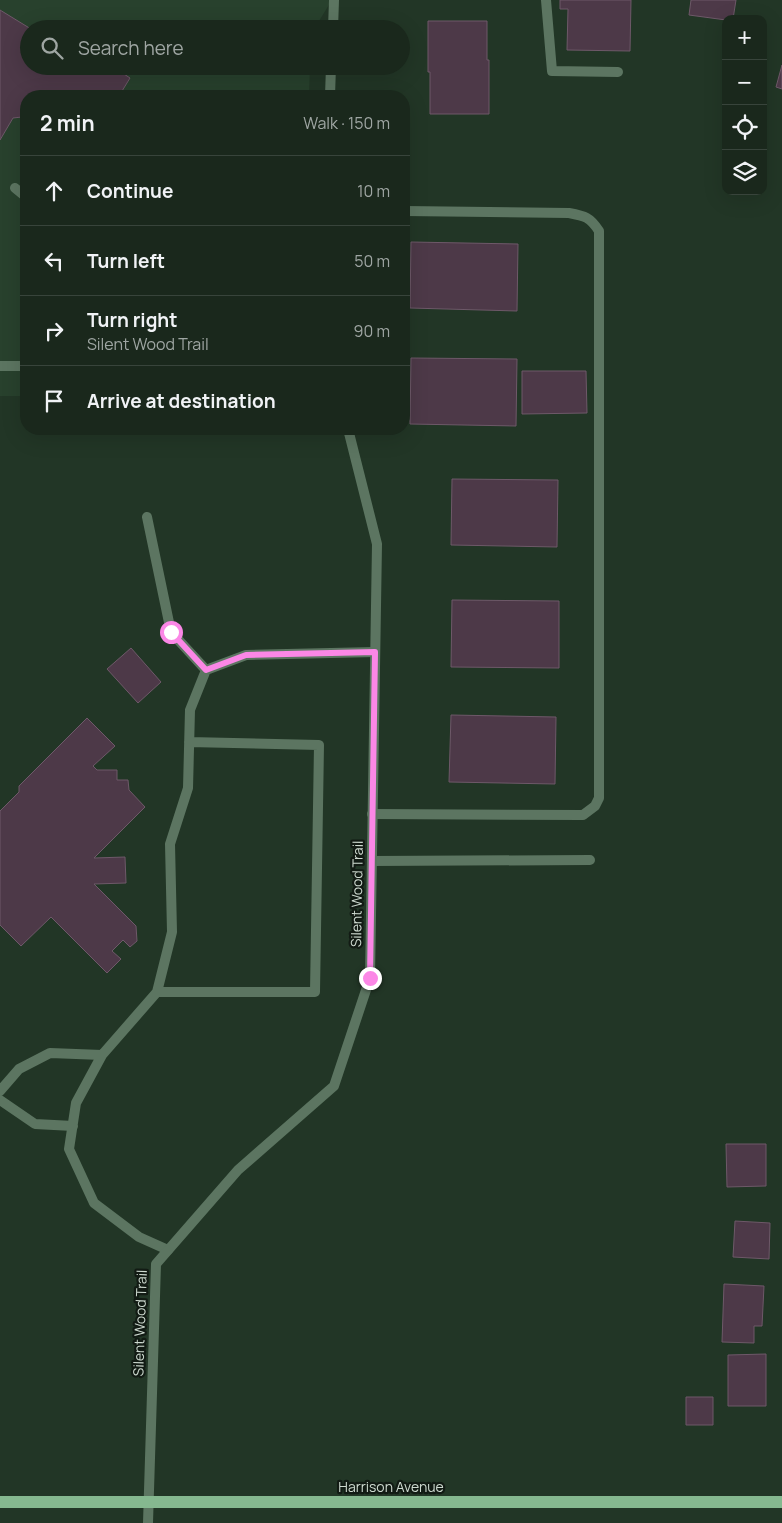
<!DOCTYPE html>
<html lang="en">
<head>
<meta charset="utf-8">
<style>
  :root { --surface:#1a281c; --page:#233025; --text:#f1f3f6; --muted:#9fa6a3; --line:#38443b }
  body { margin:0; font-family:Manrope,sans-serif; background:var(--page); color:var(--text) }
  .controls { position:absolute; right:15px; top:15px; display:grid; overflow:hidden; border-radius:10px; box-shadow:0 5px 20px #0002 }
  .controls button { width:45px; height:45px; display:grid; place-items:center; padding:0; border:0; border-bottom:1px solid var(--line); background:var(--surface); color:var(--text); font:25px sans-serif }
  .stop { position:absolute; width:15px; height:15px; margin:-11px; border:4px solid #fb87e6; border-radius:50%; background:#fff }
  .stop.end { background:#fb87e6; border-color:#fff; box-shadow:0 1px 5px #0008 }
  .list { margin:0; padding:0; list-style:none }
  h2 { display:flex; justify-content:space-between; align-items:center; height:65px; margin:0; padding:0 20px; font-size:21px }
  h2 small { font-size:16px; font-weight:400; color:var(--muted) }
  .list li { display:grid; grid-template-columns:32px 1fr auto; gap:15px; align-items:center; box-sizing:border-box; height:70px; padding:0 20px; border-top:1px solid var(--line) }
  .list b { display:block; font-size:19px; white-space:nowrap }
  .list p { margin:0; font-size:16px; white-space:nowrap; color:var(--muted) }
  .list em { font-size:16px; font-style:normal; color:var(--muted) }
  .icon { flex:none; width:28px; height:28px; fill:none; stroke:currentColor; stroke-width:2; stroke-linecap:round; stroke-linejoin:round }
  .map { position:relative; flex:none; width:782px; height:1523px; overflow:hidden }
  .search { position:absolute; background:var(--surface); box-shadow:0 5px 20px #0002; left:20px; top:20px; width:390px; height:55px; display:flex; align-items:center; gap:12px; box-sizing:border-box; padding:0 18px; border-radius:28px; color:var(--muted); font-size:19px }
  .panel { position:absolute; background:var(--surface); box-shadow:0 5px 20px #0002; left:20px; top:90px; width:390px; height:345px; border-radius:20px }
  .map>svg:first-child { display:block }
  .built { fill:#28412d }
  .building { fill:#4d3948; stroke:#6e5969 }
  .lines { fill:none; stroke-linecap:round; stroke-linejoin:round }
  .service { stroke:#5c7561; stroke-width:10 }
  .minor { stroke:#5c7561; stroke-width:10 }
  .primary { stroke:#85b88f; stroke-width:12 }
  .route { stroke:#fb87e6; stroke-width:6 }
  .labels { text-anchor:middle; stroke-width:4.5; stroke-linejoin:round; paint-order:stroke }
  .street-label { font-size:14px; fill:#cedad0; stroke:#121b14 }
</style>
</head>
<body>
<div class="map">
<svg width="782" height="1523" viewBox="0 0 782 1523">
  <rect width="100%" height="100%" fill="#223626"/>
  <path class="built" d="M0 0H332L314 29H29V66H310L309 96H26V396H0Z"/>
  <path class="building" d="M560 0H631L630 51 567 50 568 9H560Z
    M691 0H736L733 19 726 20 689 15Z
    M0 10 31 29H29V66H70L76 70 78 66H112L130 78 119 96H26V119L22 117 13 118 0 140Z
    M428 21H487V60H489V114H430V72H428Z
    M782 65V89L776 87Z
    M26 139V150L21 147Z
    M411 242 518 244 517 311 410 308Z
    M411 358 517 359 516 426 410 424Z
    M522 371H586L587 413 522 414Z
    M452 479 558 480 557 547 451 545Z
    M452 600 559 601V668L451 667Z
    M131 648 161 682 138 703 107 669Z
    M451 715 556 717 555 784 449 782Z
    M87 718 115 746 93 766 97 770H117V780H128L129 790 145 807 94 858 125 857 126 883 94 884 136 926 137 941 130 947 123 940 112 951 121 959 107 973 51 917 21 946 0 925V811L19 792V786Z
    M726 1144H766V1186L727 1187Z
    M735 1221 770 1223 769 1259 733 1257Z
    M724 1284 764 1286 762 1326H754V1343L722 1342Z
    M766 1354V1406H728V1355Z
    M686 1397H713V1425H686Z"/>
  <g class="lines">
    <path class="service" d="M546 0 552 71 618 72
      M15 188 26 197
      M0 366H26
      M147 517 171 632 206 670
      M372 814 583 815 595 806 599 798V231C590 217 585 216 569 213L404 211
      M372 861 590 860
      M157 992H315L319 745 189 742
      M0 1091 19 1069 50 1053 102 1055
      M0 1100 35 1124 73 1126
      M168 1250 139 1237 94 1203 69 1149 76 1103 102 1055 157 992 172 932 170 844 188 788 190 710 206 670 246 655 375 652"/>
    <path class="minor" d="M333 29 334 0
      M330 96 331 66
      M148 1523 156 1264 238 1170 334 1086 370 978 377 544 348 429"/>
    <path class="primary" d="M0 1502H782"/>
  </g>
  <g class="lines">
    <path class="route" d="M171 632 206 670 246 655 375 652 370 978"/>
  </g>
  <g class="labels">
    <g class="street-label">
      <text transform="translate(357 894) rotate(-89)" y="5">Silent Wood Trail</text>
      <text transform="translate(140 1323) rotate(-88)" y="5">Silent Wood Trail</text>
      <text x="391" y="1492">Harrison Avenue</text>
    </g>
  </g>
</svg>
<div class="controls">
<button>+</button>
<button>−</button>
<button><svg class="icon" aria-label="locate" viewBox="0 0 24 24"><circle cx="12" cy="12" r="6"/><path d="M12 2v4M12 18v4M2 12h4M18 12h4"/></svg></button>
<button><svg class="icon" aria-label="layers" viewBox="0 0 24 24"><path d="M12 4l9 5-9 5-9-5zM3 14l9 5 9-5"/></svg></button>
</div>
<div class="stop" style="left:171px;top:632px"></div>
<div class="stop end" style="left:370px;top:978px"></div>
<div class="search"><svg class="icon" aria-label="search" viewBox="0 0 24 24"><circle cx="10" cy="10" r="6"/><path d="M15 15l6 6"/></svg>Search here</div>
<section class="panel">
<h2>2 min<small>Walk · 150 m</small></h2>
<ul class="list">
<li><svg class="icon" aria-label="ahead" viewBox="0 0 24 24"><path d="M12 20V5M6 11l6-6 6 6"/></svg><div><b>Continue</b></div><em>10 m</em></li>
<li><svg class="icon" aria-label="left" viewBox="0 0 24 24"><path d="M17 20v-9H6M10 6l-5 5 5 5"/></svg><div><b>Turn left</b></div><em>50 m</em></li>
<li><svg class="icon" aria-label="right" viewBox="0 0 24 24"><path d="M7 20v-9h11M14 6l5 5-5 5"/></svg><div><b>Turn right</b><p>Silent Wood Trail</p></div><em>90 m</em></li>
<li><svg class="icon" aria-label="arrive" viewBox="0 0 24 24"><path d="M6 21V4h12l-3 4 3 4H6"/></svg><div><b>Arrive at destination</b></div></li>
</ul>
</section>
</div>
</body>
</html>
